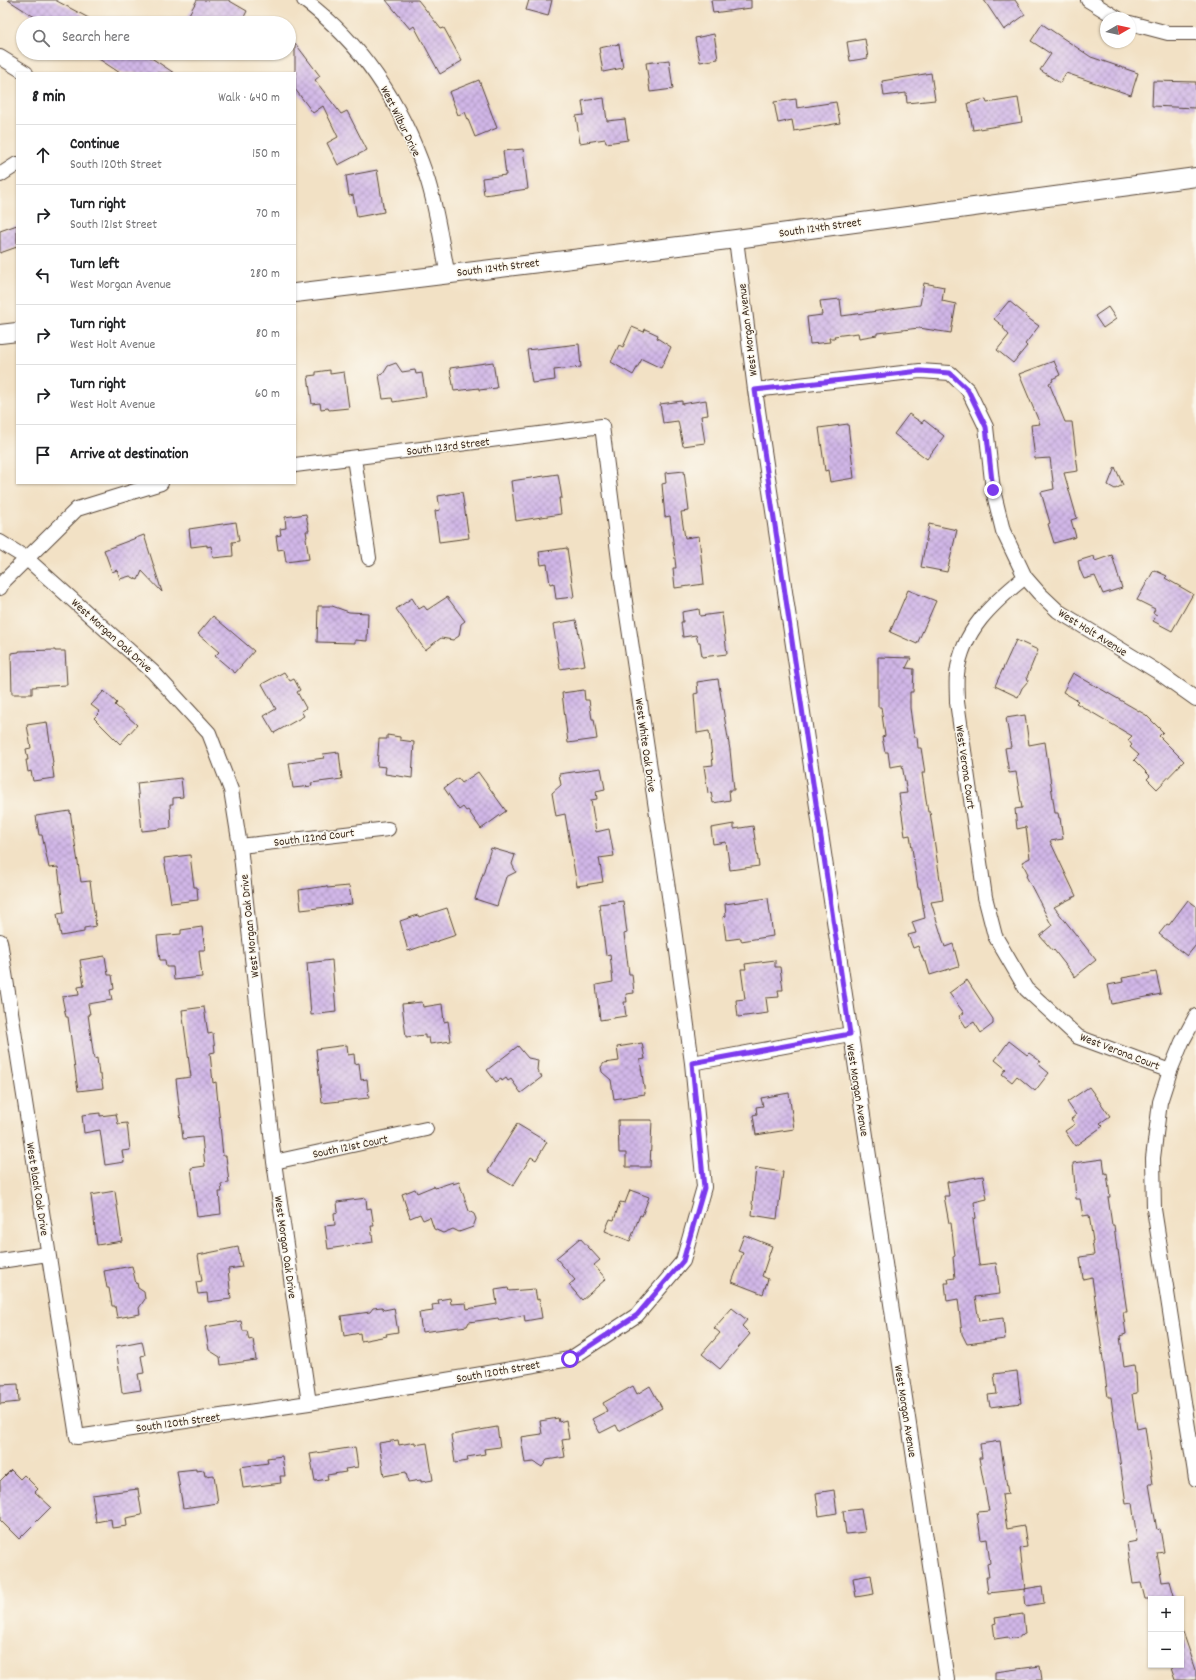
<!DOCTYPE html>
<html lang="en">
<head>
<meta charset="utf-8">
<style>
  :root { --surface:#fff; --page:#f2f2f2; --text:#202124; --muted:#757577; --line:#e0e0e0 }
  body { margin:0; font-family:Dekko,sans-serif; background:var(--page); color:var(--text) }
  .controls { position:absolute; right:12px; bottom:12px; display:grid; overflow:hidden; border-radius:0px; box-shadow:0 1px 3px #0004 }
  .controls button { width:36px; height:36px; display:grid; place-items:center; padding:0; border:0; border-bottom:1px solid var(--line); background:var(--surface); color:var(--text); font:20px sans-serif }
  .compass { position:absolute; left:1100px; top:12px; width:36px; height:36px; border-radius:50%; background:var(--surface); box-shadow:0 1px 3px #0004; rotate:81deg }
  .stop { position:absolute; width:12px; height:12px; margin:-9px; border:3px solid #7c3aed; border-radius:50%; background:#fff }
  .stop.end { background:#7c3aed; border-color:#fff; box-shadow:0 1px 4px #0008 }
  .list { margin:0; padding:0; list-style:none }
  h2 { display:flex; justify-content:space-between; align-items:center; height:52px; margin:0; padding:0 16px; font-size:17px }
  h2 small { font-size:13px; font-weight:400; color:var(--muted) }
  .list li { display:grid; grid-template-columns:26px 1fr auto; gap:12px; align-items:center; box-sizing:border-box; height:60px; padding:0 16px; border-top:1px solid var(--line) }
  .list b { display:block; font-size:15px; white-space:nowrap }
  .list p { margin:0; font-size:13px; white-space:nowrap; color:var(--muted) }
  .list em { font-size:13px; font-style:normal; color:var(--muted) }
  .icon { flex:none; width:22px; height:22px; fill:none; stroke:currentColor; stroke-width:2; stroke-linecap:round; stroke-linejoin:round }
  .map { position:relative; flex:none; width:1196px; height:1680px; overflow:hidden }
  .search { position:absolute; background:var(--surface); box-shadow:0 1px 3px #0004; left:16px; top:16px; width:280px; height:44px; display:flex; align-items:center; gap:10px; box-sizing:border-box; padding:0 14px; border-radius:22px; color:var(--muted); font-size:15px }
  .panel { position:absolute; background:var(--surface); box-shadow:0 1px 3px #0004; left:16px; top:72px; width:280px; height:412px; border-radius:0px }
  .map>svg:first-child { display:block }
  .building { fill:url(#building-cross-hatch) }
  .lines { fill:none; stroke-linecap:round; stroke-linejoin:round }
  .minor-casing { stroke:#564537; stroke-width:16 }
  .tertiary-casing { stroke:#564537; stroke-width:20 }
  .minor { stroke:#fff; stroke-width:14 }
  .tertiary { stroke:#fff; stroke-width:18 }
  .route { stroke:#7c3aed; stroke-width:5 }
  .labels { text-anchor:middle; stroke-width:3; stroke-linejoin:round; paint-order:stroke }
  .street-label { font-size:12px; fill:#3b2a1e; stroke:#fbf7ec }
</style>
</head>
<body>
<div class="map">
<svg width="1196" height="1680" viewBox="0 0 1196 1680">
  <defs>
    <pattern id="building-cross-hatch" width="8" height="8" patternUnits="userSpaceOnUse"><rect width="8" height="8" fill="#d1b7e8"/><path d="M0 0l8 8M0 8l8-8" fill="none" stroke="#ab95bb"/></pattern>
  </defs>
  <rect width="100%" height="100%" fill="#fbf7ec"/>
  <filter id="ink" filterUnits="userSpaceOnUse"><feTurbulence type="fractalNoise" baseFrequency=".025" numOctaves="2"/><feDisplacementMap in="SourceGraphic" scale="8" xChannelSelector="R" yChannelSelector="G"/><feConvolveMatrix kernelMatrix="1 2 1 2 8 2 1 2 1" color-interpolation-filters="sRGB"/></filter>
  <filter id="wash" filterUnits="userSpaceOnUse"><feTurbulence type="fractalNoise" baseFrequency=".012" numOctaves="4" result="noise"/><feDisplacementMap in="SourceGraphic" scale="16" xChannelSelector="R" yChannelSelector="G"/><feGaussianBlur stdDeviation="0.9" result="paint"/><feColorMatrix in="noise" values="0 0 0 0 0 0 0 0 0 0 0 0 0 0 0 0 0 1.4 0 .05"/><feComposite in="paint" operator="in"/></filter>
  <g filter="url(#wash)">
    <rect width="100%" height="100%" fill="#f2e1c5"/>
    <g id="blocks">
      <path class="building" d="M8 0H55L98 23H44Z
        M197 0H228L247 11 241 23H228L215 16 211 23H184Z
        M386 0H418L441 29 444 28 462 61 440 74 414 26 410 29Z
        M529 0H552L548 16 526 10Z
        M711 0H751V8L713 13Z
        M984 0H1015L1025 15 1004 30Z
        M1042 24 1091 57 1138 73 1131 95 1066 73 1060 83 1040 70 1051 54 1031 41Z
        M714 34 718 59 700 62 695 38Z
        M865 39 868 58 850 61 847 42Z
        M295 43 320 76 315 80 341 114 347 111 367 150 338 165 327 143 338 137 323 106 313 113 295 89Z
        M619 44 623 68 603 72 599 48Z
        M90 53H144L174 73H120Z
        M669 60 673 89 650 92 646 63Z
        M931 73 935 100 907 103 906 93 884 96 882 81Z
        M479 80 497 128 475 137 465 112 458 115 449 92Z
        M1153 81 1196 82 1195 108 1152 106Z
        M604 98 607 121 625 119 628 140 606 143 605 139 580 143 576 116 584 115 582 101Z
        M1018 98 1022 122 973 130 968 103 986 99 987 103Z
        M796 99 797 108 836 102 840 123 794 131 792 120 778 123 774 102Z
        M523 149 528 189 484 195 482 178 506 175 503 151Z
        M377 170 384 212 357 217 353 195 349 196 346 176Z
        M17 225V247L0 253V231Z
        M924 283 944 287 942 301 956 304 951 333 919 328 877 333V335L859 338 858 333 834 336 835 338H829L830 342 810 344 807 317 822 315 820 301 840 299 842 316 920 305Z
        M1009 301 1026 315 1025 316 1039 326 1025 344 1027 346 1013 363 997 350 1009 335 1003 328 1004 327 994 319Z
        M1108 307 1116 319 1103 328 1095 316Z
        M632 327 644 332 645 329 658 335 657 338 671 347 661 368 642 359 633 375 611 362 619 345 623 347Z
        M579 344 581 367 554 370 555 380 532 383 527 350Z
        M1054 361 1060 375 1052 379 1053 381 1049 383 1065 422H1072L1078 471 1064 473 1077 518 1071 520 1076 537 1054 543 1048 524 1050 523 1041 492 1054 489 1050 458 1035 459 1031 425 1040 424 1019 374Z
        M493 362 497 388 479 390V388L454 391 450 368Z
        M396 363 402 372 415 370 416 374 422 373 426 397 393 402 392 398 383 399 379 375 383 374 388 366Z
        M330 370V374L344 372 349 408 329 410 328 408 321 409 320 403 312 404 308 376 316 375V372Z
        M706 400 708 415 701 416 705 443 683 446 678 421 663 423 660 404 682 401V404Z
        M909 414 922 423 924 420 944 436 927 459 894 434Z
        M848 424 854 478 830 482 828 470 825 471 819 428Z
        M1115 467 1123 485 1115 489 1108 485Z
        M684 471 689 511 681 512 685 538 699 536 704 584 675 588 673 568H676L670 516 665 517 662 484 666 483 665 473Z
        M558 474 562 498H559L561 514 516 521 511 481Z
        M462 492 469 538 439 542 435 511 440 510 438 496Z
        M306 514 309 531H306L307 537 306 538 309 559 286 562 284 549 278 550 276 536 281 535 280 529 286 528 285 517Z
        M236 522 239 541 232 542 233 556 213 558 211 546 207 547V545L191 547 189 529Z
        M929 524 957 530 947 572 921 567Z
        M144 535 162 592 142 571 138 580 130 576 120 579 117 570 112 572 104 550Z
        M567 548 574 597 556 599 554 583 550 584 547 564 541 565 539 552Z
        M1112 555 1122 588 1103 594 1095 576 1084 579 1080 570 1078 561 1094 556 1095 561Z
        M1154 570 1167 576 1165 578 1193 594 1172 631 1153 621 1157 615 1153 613 1155 609 1137 600Z
        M908 590 936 601 917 644 890 632Z
        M447 597 465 621 461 624 459 636 453 640 441 638 425 650 396 609 412 598 419 609 424 606 427 610Z
        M318 606H332L349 612 368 613 367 641 355 640V643L317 642Z
        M699 609 700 616 722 613 727 654 702 657 700 642H698L696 635 683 637 681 622H683L682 612Z
        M213 616 254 651 235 673 215 656 219 652 198 634Z
        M576 620 585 665 560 669 553 624Z
        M1016 640 1038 650 1027 677 1028 681 1022 688 1018 697 995 686Z
        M55 650V651H65L67 685 32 687V694H12L11 653 19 652V651Z
        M878 657 911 658 906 668 914 669 913 692H910V708L914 737H917L918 748H921L925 773H922L928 812H930L943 900 931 902 945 947 953 944 959 966 930 975 926 962H924L918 946 913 948 908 935 916 933 912 922 925 918 920 888H918L910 835 905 836 899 794 907 793 902 765 890 767 888 752H885L882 737 885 736 881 707H878Z
        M284 672 290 681 294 679 300 690 297 692 306 708 301 711 304 716 274 733 264 716 276 709 262 684Z
        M1073 673 1146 715 1163 732 1159 736 1184 761 1157 789 1147 779 1150 776 1134 760 1139 755 1130 747 1132 745 1128 740 1132 736 1076 703 1078 701 1063 692Z
        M718 679 730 750 734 790H729L730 800 713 803 711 792 708 793 704 766 713 765 709 731 697 733 694 694 698 693 697 682Z
        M584 690 585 700H589L592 719H594L597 739 568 743 562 693Z
        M104 691 117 703 115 705 137 725 120 744 94 718 100 712 91 705Z
        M1025 715 1029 745 1045 742 1055 813H1058L1059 818H1060L1063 839 1050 841 1076 896 1054 907 1096 960 1075 977 1054 950 1053 951 1040 936 1052 926 1026 876 1028 874 1022 862 1030 858 1026 827 1017 829 1015 809 1022 808 1016 772 1009 773 1005 748 1011 747 1006 718Z
        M47 722 53 763H52L54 778 33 781 31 771 28 772 26 760H28L26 749 31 748 27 725Z
        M387 735 400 737V740L414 742 412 778 385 774 386 767 377 766 379 739H387Z
        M339 752 342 779 311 783 312 786 293 788 289 763 324 758 323 754Z
        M601 768 605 789 596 791 597 799 591 800 596 832 609 829 614 856 599 858 603 882 577 886 565 814 556 816 552 793 561 785 559 774Z
        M478 772 506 811 481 829 468 810 466 811 463 807 459 810 444 788 458 778 462 783Z
        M181 778 183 797 173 798V804H170L171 828 142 831 137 783Z
        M70 811 81 882 90 881 96 926 84 928V932L61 936 57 914 64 913 58 867 49 868 42 835H39L36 816Z
        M734 824V829L753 826 759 866 730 870 726 842 713 844 711 828Z
        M491 848 515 855 512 864 516 872 506 877 497 906 475 899Z
        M190 855 194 887H197L198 900 171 903 164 858Z
        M327 886V888L349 886 352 904 301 910 299 890Z
        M768 898 773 936 741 941V938L726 940 723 917 726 916 725 904Z
        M1188 900 1196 906V945L1187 956 1159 934 1167 924 1169 925Z
        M623 901 627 933 624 934 629 974H632L634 993 626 994 627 1002H624L626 1016 600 1020 596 985 613 982 610 954 606 955 599 904Z
        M447 908 456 935 408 951 400 921 418 915 419 917Z
        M202 927 205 950H199L202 977 174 980 173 967H166L165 960H160L157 936 181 934V930Z
        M105 956 108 975H112L114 989 110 990 112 1000 88 1004 90 1014H88L94 1059 97 1058 99 1075H101L103 1088 78 1091 68 1017H66L62 997 79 995 78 987 84 986 80 960Z
        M332 960 336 1012 311 1015 307 963Z
        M775 960V967H780L783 990H778L779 997 766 998 768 1013 738 1017 736 1000 745 999 741 969H746L745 964Z
        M1156 972 1161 994 1112 1004 1108 985 1123 982 1122 978Z
        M967 980 993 1019V1024L981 1033 974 1022 966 1027 959 1016 964 1013 949 993Z
        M422 1002 423 1007 442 1004 444 1022 448 1021 451 1041 430 1044 429 1038H425V1035L406 1037 402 1004Z
        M204 1007 208 1034 213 1033 215 1052 210 1053 213 1083 216 1082 223 1156H226L229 1183 221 1184 222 1192H219L221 1214 197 1217 191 1168 205 1166 202 1137 183 1139 176 1079 191 1077 182 1010Z
        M1009 1041 1027 1055 1029 1053 1040 1061 1038 1064 1049 1073 1035 1091 1017 1076 1012 1082 1002 1074 1006 1069 995 1060Z
        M642 1043 645 1059 640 1060 645 1094 614 1099 611 1080 602 1072 601 1067 604 1063 619 1061 617 1047Z
        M347 1045 348 1055 354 1054 355 1064 359 1063 361 1080 367 1079 369 1098 322 1103 316 1049Z
        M518 1046 528 1058 538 1060 537 1070 542 1077 521 1093 511 1079 508 1081 506 1078 502 1081 501 1079 496 1082 487 1070Z
        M1089 1087 1110 1116 1100 1123 1103 1126 1075 1146 1065 1131 1075 1124 1071 1119 1076 1115 1067 1102Z
        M789 1093 794 1129 756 1135 753 1115 757 1114 756 1107 763 1106 761 1098Z
        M100 1113V1116L116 1114 118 1124 127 1123 130 1150 122 1151 124 1162 105 1165 100 1130 84 1133 82 1115Z
        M618 1120H652L650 1167H626V1153H619Z
        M517 1124 547 1142 536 1160 531 1157 513 1186 488 1171Z
        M1103 1159 1105 1174 1107 1173 1110 1197H1108L1112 1225H1114L1117 1250H1118L1127 1312H1123L1126 1334 1120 1336 1124 1367 1134 1365 1135 1373H1136L1137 1393 1132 1394 1137 1429 1145 1427 1153 1484H1149L1157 1530 1160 1529 1164 1552 1157 1553 1162 1582 1170 1581 1175 1599H1145L1141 1583 1133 1584 1127 1543 1137 1541 1132 1503 1126 1504 1111 1397H1108L1092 1277 1083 1279 1080 1257 1094 1255 1092 1241H1093L1089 1215 1083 1216 1080 1199H1076L1073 1163Z
        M756 1168 783 1172 777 1219 752 1215 753 1205 752 1204Z
        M983 1176 987 1199 974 1202 976 1218 973 1219 979 1265 996 1263 1000 1294 975 1297 979 1321 1003 1318 1005 1339 967 1344 962 1334 958 1299 947 1301 945 1283H949L948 1279 955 1278 953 1257 955 1256 951 1223H949L944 1196H949L947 1182Z
        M453 1182V1184L459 1182 469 1211 474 1214 476 1219 473 1227 459 1232 453 1229 443 1233 434 1229 430 1217 423 1220 420 1214 410 1218 402 1194 415 1189 417 1193 434 1186 435 1188Z
        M630 1190 649 1197 642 1216 640 1215 630 1241 605 1231 610 1219 614 1220 620 1202 625 1203Z
        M115 1191 122 1241 97 1245 91 1195Z
        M366 1198 367 1209 371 1208 374 1226H371L373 1242 328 1249 325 1226 335 1225 334 1213 338 1212 337 1202Z
        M744 1235 772 1246 762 1276 768 1279 763 1294 732 1282 743 1253 738 1251Z
        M580 1238 600 1260 594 1265 606 1279 582 1300 569 1285 575 1280 556 1258Z
        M238 1247 242 1267 228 1269 231 1299 208 1302 207 1293 198 1294 196 1282 202 1281 198 1255Z
        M132 1266 136 1284 137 1283 138 1288 144 1292 145 1299 139 1308 140 1314 117 1318 115 1306H112L109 1288H107L104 1271Z
        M508 1288 509 1291 535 1289 537 1300 539 1299 542 1318 525 1321 524 1315 499 1320 498 1318 469 1322 467 1326 422 1332 419 1313 433 1311 432 1305 439 1304 438 1300 450 1298 451 1304 466 1303 467 1309 497 1304 495 1290Z
        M382 1307 384 1310 394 1308 398 1332 386 1334 387 1336 361 1341 360 1333 344 1336 341 1316 370 1312 373 1308Z
        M732 1308 747 1320 742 1326 750 1334 720 1369 702 1354 720 1333 714 1328Z
        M241 1321 243 1331H247L249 1340 253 1339 256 1360 221 1365 220 1357 209 1350 205 1327Z
        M142 1341 145 1355 141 1356 144 1373 138 1374 141 1390 122 1393 116 1346Z
        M1017 1371 1021 1403 990 1407 988 1395 997 1394 994 1374Z
        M18 1384 19 1402 0 1404V1385Z
        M633 1386 637 1394 650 1386 662 1408 619 1431 616 1425 600 1433 592 1419 607 1411 603 1403Z
        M558 1418 559 1422 566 1420 569 1439 562 1440 565 1457 547 1460 542 1467 534 1462 525 1463 521 1437 542 1434 540 1421Z
        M497 1427 500 1447 484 1449 485 1454 467 1457 468 1461 455 1463 451 1435Z
        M398 1440 399 1445 415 1442V1445L427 1443 433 1480 421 1482V1480L408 1482 406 1472 384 1476 379 1443Z
        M1000 1441 1008 1494 1002 1495 1007 1529 1024 1526 1027 1547 1020 1548 1025 1589 988 1593 986 1577H989L987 1564 990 1563 987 1539 981 1540 977 1512 989 1511 979 1458H982L980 1444Z
        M355 1447 358 1467 345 1469 346 1472 327 1475 328 1479 315 1481 310 1454Z
        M282 1456 285 1476H280L281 1483 243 1488 240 1467 268 1463 267 1458Z
        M196 1469V1471L204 1470 205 1476 214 1475 218 1503 183 1508 177 1471Z
        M11 1470 20 1479 24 1475 38 1489 35 1492 51 1507 19 1539 0 1520V1481Z
        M138 1489 142 1515 126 1518 127 1526 112 1528 111 1519 96 1522 92 1495Z
        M834 1490 837 1513 819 1516 816 1493Z
        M861 1509 865 1532 846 1534 843 1511Z
        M871 1575 874 1594 856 1597 853 1578Z
        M1042 1586 1044 1603 1026 1606 1024 1589Z
        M1023 1614 1025 1634 1020 1635V1637L1008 1639V1637L995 1639 993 1624 996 1623 995 1618Z
        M1181 1632H1183L1196 1670V1680H1175L1170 1665H1181Z
        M1040 1666 1042 1680H995V1672Z"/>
    </g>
  </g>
  <g filter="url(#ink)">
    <use href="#blocks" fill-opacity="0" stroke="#564537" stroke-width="1"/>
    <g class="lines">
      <defs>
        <path id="minor" d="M304 0C364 45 402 105 426 175 436 204 441 240 447 271L443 274
          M1088 0 1117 18
          M1130 23 1168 33H1196
          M0 57 26 73
          M0 175 17 164
          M736 239 755 390 947 1680
          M755 390 920 371 950 373 968 390 986 427 993 490 1003 531 1025 577 1039 593 1058 611 1158 672 1196 699
          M354 458 369 558
          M0 542 26 558 153 672 209 733 231 790 240 846 274 1162 309 1403
          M1025 577C993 603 962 630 957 674 956 683 957 693 957 702L985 897 995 936 1026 989 1078 1037 1170 1071 1160 1102 1153 1158 1154 1209 1196 1479
          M0 588 3 582 77 509 161 483
          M240 846 388 829
          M0 941 77 1437 309 1403 570 1359 637 1315 683 1261 704 1187 692 1063 674 929 620 568 602 426 295 465
          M692 1063 850 1034
          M1170 1071 1182 1042 1196 1016
          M274 1162 426 1129
          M0 1261 48 1254"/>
        <path id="tertiary" d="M295 293 736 239 1196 177
          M0 334 17 332"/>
      </defs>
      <use href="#minor" class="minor-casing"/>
      <use href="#tertiary" class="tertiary-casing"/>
      <use href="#minor" class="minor"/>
      <use href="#tertiary" class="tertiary"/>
    </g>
  </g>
  <g class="lines" filter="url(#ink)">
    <path class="route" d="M570 1359 637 1315 683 1261 704 1188 692 1063 850 1034 755 390 920 371 950 373 968 390 986 427 993 490"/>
  </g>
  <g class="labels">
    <g class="street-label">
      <text transform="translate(401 121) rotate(64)" y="4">West Wilbur Drive</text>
      <text transform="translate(820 227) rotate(-8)" y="4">South 124th Street</text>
      <text transform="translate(498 267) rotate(-7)" y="4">South 124th Street</text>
      <text transform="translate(747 330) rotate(-97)" y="4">West Morgan Avenue</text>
      <text transform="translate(448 446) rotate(-7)" y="4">South 123rd Street</text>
      <text transform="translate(1093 632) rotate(32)" y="4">West Holt Avenue</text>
      <text transform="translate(112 635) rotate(42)" y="4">West Morgan Oak Drive</text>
      <text transform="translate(646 745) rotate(82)" y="4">West White Oak Drive</text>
      <text transform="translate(966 767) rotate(82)" y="4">West Verona Court</text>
      <text transform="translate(314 837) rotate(-7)" y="4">South 122nd Court</text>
      <text transform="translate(249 926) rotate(-96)" y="4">West Morgan Oak Drive</text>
      <text transform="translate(1120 1051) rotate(21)" y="4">West Verona Court</text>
      <text transform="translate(858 1090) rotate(81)" y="4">West Morgan Avenue</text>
      <text transform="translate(350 1146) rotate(-12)" y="4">South 121st Court</text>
      <text transform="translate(38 1189) rotate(81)" y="4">West Black Oak Drive</text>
      <text transform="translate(286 1247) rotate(82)" y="4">West Morgan Oak Drive</text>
      <text transform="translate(498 1371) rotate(-10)" y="4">South 120th Street</text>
      <text transform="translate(906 1411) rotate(81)" y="4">West Morgan Avenue</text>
      <text transform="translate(178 1422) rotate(-8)" y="4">South 120th Street</text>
    </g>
  </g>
</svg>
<div class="controls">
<button>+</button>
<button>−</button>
</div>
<svg class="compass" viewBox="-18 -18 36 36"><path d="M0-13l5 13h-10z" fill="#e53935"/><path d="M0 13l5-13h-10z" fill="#757577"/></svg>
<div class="stop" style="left:570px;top:1359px"></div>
<div class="stop end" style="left:993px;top:490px"></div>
<div class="search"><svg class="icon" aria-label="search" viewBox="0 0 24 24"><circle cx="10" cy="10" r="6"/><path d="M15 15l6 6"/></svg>Search here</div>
<section class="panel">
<h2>8 min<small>Walk · 640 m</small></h2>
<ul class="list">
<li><svg class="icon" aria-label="ahead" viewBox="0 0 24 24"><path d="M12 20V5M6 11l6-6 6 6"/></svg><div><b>Continue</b><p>South 120th Street</p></div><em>150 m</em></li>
<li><svg class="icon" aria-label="right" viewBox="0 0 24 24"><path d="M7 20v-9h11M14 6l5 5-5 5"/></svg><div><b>Turn right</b><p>South 121st Street</p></div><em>70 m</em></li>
<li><svg class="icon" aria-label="left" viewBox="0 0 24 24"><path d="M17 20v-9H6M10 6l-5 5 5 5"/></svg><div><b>Turn left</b><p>West Morgan Avenue</p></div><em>280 m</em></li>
<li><svg class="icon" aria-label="right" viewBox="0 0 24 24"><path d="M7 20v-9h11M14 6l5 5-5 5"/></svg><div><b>Turn right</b><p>West Holt Avenue</p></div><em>80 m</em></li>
<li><svg class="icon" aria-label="right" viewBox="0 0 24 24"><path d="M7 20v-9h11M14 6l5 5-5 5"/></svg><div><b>Turn right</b><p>West Holt Avenue</p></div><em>60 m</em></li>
<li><svg class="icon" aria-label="arrive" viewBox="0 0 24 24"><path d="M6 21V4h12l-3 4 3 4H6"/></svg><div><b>Arrive at destination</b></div></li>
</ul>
</section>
</div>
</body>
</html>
